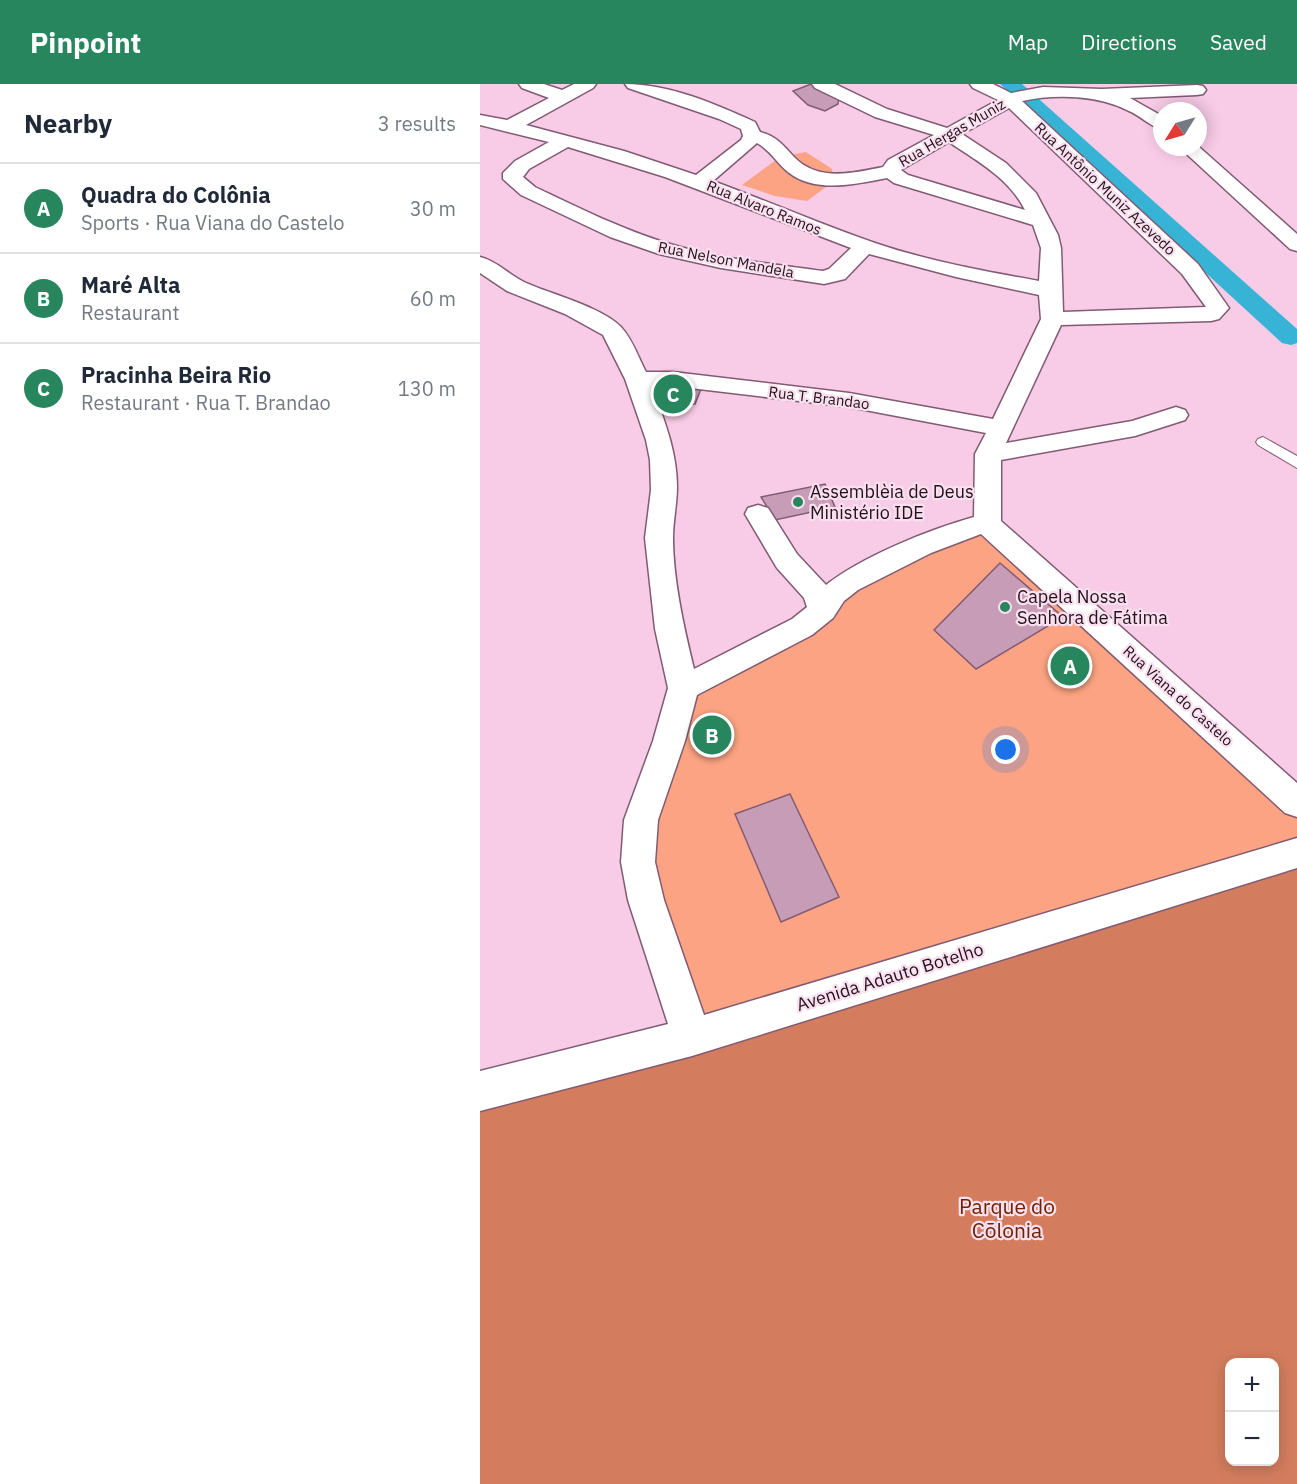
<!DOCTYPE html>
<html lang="en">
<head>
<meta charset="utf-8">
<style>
  :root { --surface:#fff; --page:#f2f2f3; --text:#1f2937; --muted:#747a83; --line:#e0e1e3; --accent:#28865e }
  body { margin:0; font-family:"IBM Plex Sans",sans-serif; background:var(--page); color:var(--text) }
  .controls { position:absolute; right:18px; bottom:18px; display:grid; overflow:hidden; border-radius:12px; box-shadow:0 3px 15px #0003 }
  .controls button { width:54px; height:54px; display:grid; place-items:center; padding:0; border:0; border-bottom:2px solid var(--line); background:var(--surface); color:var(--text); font:30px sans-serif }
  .compass { position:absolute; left:673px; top:18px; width:54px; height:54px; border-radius:50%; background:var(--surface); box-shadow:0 3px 15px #0003; rotate:233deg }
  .you { position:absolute; left:526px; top:666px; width:21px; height:21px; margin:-15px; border:4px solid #fff; border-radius:50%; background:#1a73e8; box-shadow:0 0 0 9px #1a73e833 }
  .badge { display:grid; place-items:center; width:39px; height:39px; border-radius:50%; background:var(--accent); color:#fff; font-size:20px; font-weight:700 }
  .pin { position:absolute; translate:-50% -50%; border:3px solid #fff; box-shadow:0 2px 6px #0006 }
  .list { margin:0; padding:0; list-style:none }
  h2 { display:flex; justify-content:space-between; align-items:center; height:78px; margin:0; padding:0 24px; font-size:26px }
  h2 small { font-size:20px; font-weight:400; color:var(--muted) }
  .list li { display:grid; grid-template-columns:39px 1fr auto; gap:18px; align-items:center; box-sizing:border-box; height:90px; padding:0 24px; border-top:2px solid var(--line) }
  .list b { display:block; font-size:22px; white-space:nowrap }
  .list p { margin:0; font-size:20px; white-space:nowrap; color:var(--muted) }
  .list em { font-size:20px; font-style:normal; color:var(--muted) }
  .map { position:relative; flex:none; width:817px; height:1400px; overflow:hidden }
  header { display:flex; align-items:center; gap:36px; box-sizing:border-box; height:84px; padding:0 30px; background:var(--accent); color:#fff }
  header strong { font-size:28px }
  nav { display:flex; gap:33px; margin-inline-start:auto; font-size:21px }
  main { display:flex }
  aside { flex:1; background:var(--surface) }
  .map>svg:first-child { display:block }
  .green { fill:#fba382 }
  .forest { fill:#d37d5e; fill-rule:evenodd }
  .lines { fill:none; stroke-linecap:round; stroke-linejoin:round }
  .canal { fill:#37b3d6; fill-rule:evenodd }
  .building { fill:#c69cb6; stroke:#825b74; stroke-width:1.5 }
  .lane-casing { stroke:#815a73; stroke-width:2 }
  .street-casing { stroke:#815a73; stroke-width:3 }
  .lane { fill:#fff; fill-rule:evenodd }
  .street { fill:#fff; fill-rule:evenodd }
  .poi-dot { fill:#28865e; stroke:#fadfef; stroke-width:2 }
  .labels { text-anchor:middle; stroke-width:4.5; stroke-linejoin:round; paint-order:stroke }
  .far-street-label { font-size:15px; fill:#21121c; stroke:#fadfef }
  .poi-label { font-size:18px; fill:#21121c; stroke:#fadfef; text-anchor:start }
  .street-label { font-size:18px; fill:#21121c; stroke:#fadfef }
  .near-park-label { font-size:21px; fill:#6f2200; stroke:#fadfef }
</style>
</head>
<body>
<header>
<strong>Pinpoint</strong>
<nav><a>Map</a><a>Directions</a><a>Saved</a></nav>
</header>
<main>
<aside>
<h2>Nearby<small>3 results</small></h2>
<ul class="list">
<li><span class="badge">A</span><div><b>Quadra do Colônia</b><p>Sports · Rua Viana do Castelo</p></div><em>30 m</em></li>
<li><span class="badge">B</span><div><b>Maré Alta</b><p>Restaurant</p></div><em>60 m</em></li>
<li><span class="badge">C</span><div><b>Pracinha Beira Rio</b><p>Restaurant · Rua T. Brandao</p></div><em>130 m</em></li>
</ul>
</aside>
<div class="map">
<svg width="817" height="1400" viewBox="0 0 817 1400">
  <rect width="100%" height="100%" fill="#f8cbe7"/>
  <path class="green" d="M326 68 352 85 354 97 327 117 295 112 262 101 300 73Z
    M507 440 817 724V765L214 947 167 777 205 606 361 519 382 503Z"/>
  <path class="forest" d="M817 774V1400H0V1015ZM750 1278H794V1378H750Z"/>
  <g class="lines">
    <path class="canal" d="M520 0H542L817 245V259L811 261 802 259Z"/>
  </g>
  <path class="building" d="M331 0H336L359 12 358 20 345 27 328 21 313 7Z
    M170 296 223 300 215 320 171 322Z
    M345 400 355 423 295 436 281 413Z
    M520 479 583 533 496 585 454 546Z
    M310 710 359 813 301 838 255 730Z"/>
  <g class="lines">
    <defs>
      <path id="lane" d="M783 353 817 372V384L778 361 776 358 778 355Z"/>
      <path id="street" d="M39 0H64L82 6 94 0H116L113 4 46 41 144 67 216 91 261 56 263 52 261 45 239 35 148 4 145 0C190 0 235 20 275 38L280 48C296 52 303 61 314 73 338 98 373 89 403 83L408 76 454 51 395 33 335 4 332 0H355L407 25 467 44 518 16 493 4 490 0H513L531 9 563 3 622 5 717 1 723 2 726 6 723 10 717 11 650 14 682 32V45C669 42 661 32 649 27 618 11 576 10 542 17L718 180 749 224 739 235 731 237 581 241 526 359 652 337 696 323 705 326 708 331 705 336 655 352 521 376V437L817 699V733L805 729 501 450 451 469 378 506 364 517 353 534 332 551 217 611 205 657 178 736 175 778 184 816 224 931 817 754V784L212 972 0 1027V987L188 940 148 816 141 778 144 736 173 657 188 604 175 545 165 454 171 406 170 376 166 356 145 295 123 251 85 230 27 207 0 189V173C17 177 29 191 44 198 70 210 122 223 141 243 153 256 158 273 166 288H193L369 309 513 335 561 235 559 211 476 193 389 170 365 195 344 200 241 184 179 170 130 153 41 111 23 95V89L35 77 69 58 0 41V31L27 36 69 14 42 4ZM529 24 702 190 726 223 583 228 581 164 578 151 556 109 526 79 482 50ZM469 58C497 77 529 94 545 126L428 91 421 86ZM277 59C290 66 297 79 308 88 335 110 376 100 407 94L414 99 553 141 561 164 559 197C504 187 448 177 395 159 340 140 287 117 233 97ZM88 63 185 93 371 164 349 185 343 187C292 180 239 175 190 160 143 146 99 124 55 103L43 93 49 85ZM172 302H193L369 323 506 349 495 370 494 433C448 446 383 472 346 501L317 470 288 424 278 421 268 424 265 430 297 484 324 514 327 523 312 535 214 585C204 544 193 495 193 454 193 437 197 420 197 403 197 367 184 336 172 302Z
        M718 62 817 150V167L810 165 699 63Z"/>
    </defs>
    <use href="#lane" class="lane-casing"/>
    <use href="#street" class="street-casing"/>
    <use href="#lane" class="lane"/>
    <use href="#street" class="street"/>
  </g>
  <g class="poi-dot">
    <circle cx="318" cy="418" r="6"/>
    <circle cx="525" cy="523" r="6"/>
  </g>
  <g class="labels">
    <g class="far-street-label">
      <text transform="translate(472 49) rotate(-30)" y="5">Rua Hergas Muniz</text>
      <text transform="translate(625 105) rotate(43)" y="5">Rua Antônio Muniz Azevedo</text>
      <text transform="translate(284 124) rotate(22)" y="5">Rua Alvaro Ramos</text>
      <text transform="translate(246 176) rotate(11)" y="5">Rua Nelson Mandela</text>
      <text transform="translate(339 314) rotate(7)" y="5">Rua T. Brandao</text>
      <text transform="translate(698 612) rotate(42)" y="5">Rua Viana do Castelo</text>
    </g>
    <g class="poi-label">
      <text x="330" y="414">Assemblèia de Deus<tspan x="330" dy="21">Ministério IDE</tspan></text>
      <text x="537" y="519">Capela Nossa<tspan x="537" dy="21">Senhora de Fátima</tspan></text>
    </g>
    <g class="street-label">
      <text transform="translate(410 893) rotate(-17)" y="6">Avenida Adauto Botelho</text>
    </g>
    <g class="near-park-label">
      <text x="527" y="1130">Parque do<tspan x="527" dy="24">Cõlonia</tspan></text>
    </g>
  </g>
</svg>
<div class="controls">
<button>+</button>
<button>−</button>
</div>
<svg class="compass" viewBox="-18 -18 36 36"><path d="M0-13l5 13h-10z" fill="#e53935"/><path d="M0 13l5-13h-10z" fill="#747a83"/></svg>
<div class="you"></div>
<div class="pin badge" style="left:590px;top:582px">A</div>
<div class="pin badge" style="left:232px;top:651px">B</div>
<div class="pin badge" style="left:193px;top:310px">C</div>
</div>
</main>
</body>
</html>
